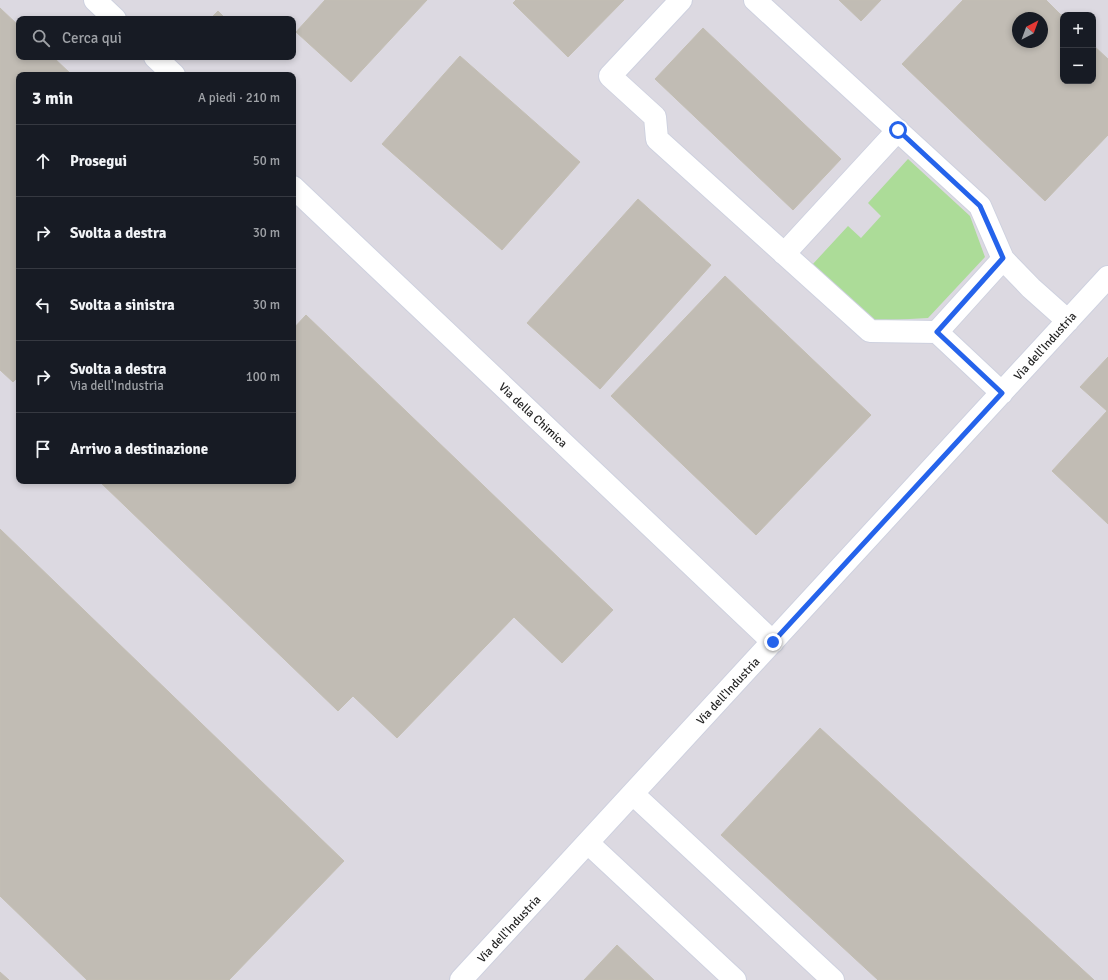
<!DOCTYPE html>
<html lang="it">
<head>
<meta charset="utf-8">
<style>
  :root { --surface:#171b24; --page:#20242c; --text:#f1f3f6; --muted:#9ea1a6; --line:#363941 }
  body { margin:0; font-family:Signika,sans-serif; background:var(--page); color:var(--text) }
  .controls { position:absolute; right:12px; top:12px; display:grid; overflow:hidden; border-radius:8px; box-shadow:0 2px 6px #0003 }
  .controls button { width:36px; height:36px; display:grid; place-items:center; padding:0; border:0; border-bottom:1px solid var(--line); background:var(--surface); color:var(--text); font:20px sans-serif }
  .compass { position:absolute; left:1012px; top:12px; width:36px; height:36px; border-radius:50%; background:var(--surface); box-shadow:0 2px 6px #0003; rotate:41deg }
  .stop { position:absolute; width:12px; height:12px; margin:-9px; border:3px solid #2563eb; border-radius:50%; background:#fff }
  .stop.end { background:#2563eb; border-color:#fff; box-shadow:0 1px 4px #0008 }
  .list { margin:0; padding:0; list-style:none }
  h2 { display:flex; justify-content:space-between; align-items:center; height:52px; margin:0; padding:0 16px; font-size:17px }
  h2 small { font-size:13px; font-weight:400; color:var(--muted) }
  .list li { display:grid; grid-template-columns:26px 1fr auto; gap:12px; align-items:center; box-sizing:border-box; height:72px; padding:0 16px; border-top:1px solid var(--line) }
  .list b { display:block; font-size:15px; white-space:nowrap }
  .list p { margin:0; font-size:13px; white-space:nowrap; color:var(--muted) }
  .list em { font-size:13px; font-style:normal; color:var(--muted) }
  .icon { flex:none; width:22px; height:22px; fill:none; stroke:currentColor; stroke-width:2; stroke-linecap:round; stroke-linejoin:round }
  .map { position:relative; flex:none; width:1108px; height:980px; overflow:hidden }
  .search { position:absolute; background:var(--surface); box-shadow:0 2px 6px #0003; left:16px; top:16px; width:280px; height:44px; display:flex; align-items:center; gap:10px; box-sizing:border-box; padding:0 14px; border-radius:8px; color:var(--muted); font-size:15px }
  .panel { position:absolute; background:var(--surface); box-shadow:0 2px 6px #0003; left:16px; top:72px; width:280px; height:412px; border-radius:8px }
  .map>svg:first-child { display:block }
  .industrial { fill:#dcd9e1; fill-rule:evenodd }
  .green { fill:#acdc98 }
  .building { fill:#c1bcb4; stroke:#c3beb3; fill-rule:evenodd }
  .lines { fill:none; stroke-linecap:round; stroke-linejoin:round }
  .minor-casing { stroke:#ced1df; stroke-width:24 }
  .minor { stroke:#fff; stroke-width:22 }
  .route { stroke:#2563eb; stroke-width:5 }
  .labels { text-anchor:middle; stroke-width:3; stroke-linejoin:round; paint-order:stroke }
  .street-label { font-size:12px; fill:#272727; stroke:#fff }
</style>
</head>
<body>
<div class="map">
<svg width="1108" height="980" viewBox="0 0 1108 980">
  <rect width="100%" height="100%" fill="#e8e2d9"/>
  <path class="industrial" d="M0 0H1108V980H0ZM1063 15H1093V81H1063ZM1018 18H1042V42H1018ZM19 19H293V57H19ZM19 75H293V481H19Z"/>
  <path class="green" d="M908 159 970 216 985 257 928 318 873 321 812 265 848 226 861 238 881 216 868 203Z"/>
  <path class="building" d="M325 0H427L351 82 296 32Z
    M516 0H624L568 57 513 3Z
    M839 0H881L861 21Z
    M963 0H1046L1063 17V81H1093V45L1108 59V135L1045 201 902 64ZM1018 18H1042V42H1018Z
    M0 8 19 26V57H53L72 75H19V191L16 195 19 198V376L13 382 0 370Z
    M218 11 226 19H210Z
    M703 28 841 159 793 210 655 79Z
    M460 56 580 162 502 250 382 144Z
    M638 199 711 265 600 389 527 323Z
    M725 276 871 415 756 535 611 396Z
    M306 315 613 610 562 663 514 617 397 738 353 696 338 711 99 481H293V329Z
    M1108 357V524L1052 471 1107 411 1080 387Z
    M0 529 344 861 229 980H87L0 896Z
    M820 728 1094 980H878L721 835Z
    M617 945 654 980H584Z
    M0 972 9 980H0Z"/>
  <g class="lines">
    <defs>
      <path id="minor" d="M95 0 115 19
        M681 0 610 76 655 117 657 139 870 331 937 332 1002 393
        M755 0 980 206 1003 259 1031 288 1068 321
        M155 57 174 75
        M293 187 773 642
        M784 254 898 130
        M937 332 1003 259
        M633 794 833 980
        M588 843 735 980
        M461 980 1108 277"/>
    </defs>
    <use href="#minor" class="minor-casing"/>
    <use href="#minor" class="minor"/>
  </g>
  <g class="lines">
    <path class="route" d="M773 642 1002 393 937 332 1003 258 980 206 898 130"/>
  </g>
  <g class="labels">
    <g class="street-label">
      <text transform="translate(1045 346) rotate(-48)" y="4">Via dell'Industria</text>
      <text transform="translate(533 415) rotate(43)" y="4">Via della Chimica</text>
      <text transform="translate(728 691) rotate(-47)" y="4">Via dell'Industria</text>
      <text transform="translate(509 929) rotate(-47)" y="4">Via dell'Industria</text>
    </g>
  </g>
</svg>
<div class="controls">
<button>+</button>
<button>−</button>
</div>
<svg class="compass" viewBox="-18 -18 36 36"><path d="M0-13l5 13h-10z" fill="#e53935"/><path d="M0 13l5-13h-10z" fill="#9ea1a6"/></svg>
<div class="stop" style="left:898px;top:130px"></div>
<div class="stop end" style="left:773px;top:642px"></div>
<div class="search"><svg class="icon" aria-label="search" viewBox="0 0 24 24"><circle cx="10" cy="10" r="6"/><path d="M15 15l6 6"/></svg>Cerca qui</div>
<section class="panel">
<h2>3 min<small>A piedi · 210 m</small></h2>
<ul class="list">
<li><svg class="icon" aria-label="ahead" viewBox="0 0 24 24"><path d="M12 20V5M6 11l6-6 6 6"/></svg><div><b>Prosegui</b></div><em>50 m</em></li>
<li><svg class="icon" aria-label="right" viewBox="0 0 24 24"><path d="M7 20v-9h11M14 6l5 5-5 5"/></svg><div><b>Svolta a destra</b></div><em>30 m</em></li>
<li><svg class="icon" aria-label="left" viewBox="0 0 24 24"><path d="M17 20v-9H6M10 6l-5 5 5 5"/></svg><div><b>Svolta a sinistra</b></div><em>30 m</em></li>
<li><svg class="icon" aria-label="right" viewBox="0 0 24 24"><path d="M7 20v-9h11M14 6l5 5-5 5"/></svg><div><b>Svolta a destra</b><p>Via dell'Industria</p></div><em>100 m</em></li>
<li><svg class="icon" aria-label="arrive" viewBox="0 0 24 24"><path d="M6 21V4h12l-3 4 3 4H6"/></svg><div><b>Arrivo a destinazione</b></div></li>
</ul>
</section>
</div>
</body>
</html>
